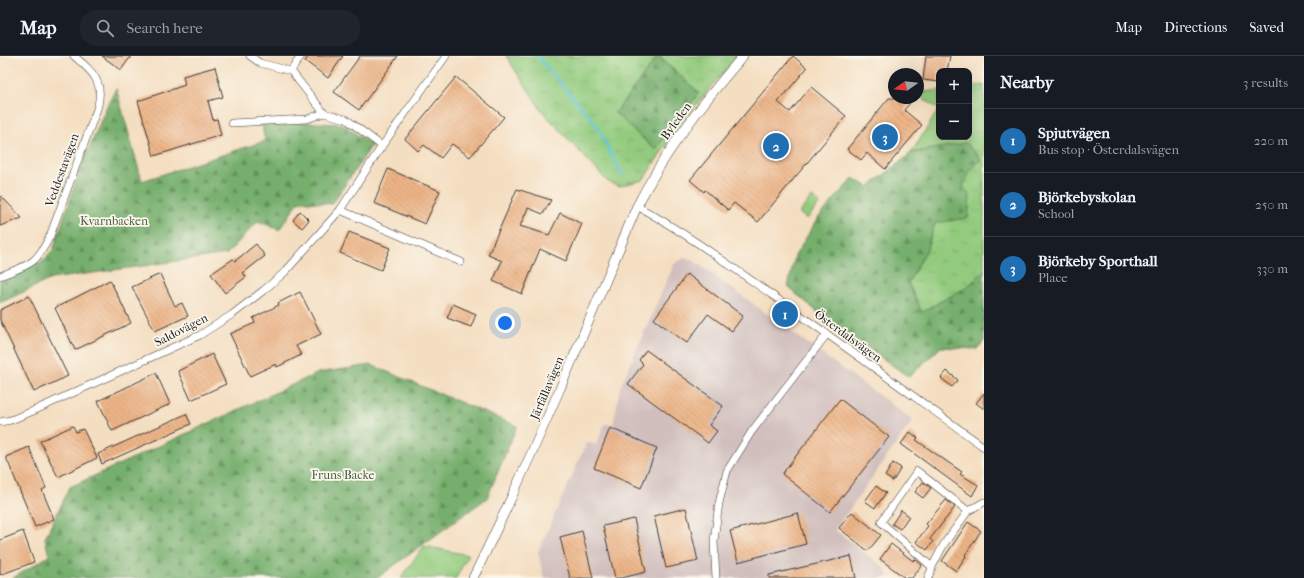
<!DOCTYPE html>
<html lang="en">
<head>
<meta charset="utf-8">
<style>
  :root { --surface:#171b24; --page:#20242c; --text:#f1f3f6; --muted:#9ea1a6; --line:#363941; --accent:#1f6fb2 }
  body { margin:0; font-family:"IM FELL French Canon",serif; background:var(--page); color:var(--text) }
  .controls { position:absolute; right:12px; top:12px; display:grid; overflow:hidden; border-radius:8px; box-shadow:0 4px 16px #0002 }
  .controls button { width:36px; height:36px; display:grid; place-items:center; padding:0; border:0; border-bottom:1px solid var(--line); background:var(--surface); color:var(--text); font:20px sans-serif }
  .compass { position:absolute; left:888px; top:12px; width:36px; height:36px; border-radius:50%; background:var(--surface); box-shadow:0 4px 16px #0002; rotate:256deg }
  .you { position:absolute; left:505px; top:267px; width:14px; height:14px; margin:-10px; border:3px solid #fff; border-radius:50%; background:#1a73e8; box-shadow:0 0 0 6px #1a73e833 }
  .badge { display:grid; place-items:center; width:26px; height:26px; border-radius:50%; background:var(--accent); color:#fff; font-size:13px; font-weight:700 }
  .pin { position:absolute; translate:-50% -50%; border:2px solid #fff; box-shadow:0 1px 4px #0006 }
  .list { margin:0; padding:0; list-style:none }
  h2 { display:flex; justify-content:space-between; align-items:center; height:52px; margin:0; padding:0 16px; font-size:17px }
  h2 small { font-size:13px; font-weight:400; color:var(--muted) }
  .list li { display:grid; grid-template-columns:26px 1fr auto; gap:12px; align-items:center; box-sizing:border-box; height:64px; padding:0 16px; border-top:1px solid var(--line) }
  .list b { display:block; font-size:15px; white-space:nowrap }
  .list p { margin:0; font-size:13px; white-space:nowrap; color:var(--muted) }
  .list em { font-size:13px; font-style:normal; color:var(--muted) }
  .icon { flex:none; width:22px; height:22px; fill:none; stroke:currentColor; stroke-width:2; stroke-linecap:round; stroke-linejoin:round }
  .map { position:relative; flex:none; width:984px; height:522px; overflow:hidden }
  header { display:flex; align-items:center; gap:24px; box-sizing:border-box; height:56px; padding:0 20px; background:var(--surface); border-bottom:1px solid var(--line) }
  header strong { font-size:19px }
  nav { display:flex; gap:22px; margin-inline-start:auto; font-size:14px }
  .search { width:280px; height:36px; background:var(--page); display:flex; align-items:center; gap:10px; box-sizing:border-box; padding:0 14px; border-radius:16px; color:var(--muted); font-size:15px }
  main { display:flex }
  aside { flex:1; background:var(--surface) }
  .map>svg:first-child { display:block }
  .industrial { fill:#d1bfbe }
  .grass { fill:url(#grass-tufts); stroke:#58744d }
  .forest { fill:url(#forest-firs); stroke:#496644 }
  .park { fill:#93cb7e; stroke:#58744d }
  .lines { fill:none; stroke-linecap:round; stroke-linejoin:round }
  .stream { stroke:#5fc9d9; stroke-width:2.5 }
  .building { fill:url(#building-back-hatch) }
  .minor-casing { stroke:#3c3935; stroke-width:8 }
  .tertiary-casing { stroke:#3c3935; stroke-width:10 }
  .minor { stroke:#fff; stroke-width:7 }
  .tertiary { stroke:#fff; stroke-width:9 }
  .labels { text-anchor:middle; stroke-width:3.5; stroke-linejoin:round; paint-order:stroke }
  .street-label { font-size:12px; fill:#1c1c1c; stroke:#fbf7ec }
  .park-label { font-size:12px; fill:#46593e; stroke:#fbf7ec }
</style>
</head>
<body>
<header>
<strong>Map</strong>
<div class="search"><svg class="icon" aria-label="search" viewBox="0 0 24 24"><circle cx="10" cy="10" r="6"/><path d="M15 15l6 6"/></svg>Search here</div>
<nav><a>Map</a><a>Directions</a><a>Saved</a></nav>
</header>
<main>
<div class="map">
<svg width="984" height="522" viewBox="0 0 984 522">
  <defs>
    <pattern id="grass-tufts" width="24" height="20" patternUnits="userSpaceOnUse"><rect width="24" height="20" fill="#93cb7e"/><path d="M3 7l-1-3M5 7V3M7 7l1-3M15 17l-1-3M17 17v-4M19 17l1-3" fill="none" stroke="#7eae6c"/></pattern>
    <pattern id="forest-firs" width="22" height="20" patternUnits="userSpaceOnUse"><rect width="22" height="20" fill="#76af6d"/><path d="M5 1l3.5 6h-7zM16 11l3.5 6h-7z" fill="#608e59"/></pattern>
    <pattern id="building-back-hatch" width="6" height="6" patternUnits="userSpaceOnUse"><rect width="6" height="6" fill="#ecb486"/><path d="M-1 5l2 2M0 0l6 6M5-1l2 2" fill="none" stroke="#ca9a73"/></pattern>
  </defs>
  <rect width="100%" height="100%" fill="#fbf7ec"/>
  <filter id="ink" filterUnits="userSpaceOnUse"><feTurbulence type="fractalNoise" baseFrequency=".025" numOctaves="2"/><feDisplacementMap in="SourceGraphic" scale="8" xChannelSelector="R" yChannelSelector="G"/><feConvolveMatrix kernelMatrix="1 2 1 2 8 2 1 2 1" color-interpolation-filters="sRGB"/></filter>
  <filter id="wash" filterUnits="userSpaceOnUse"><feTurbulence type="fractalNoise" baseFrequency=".012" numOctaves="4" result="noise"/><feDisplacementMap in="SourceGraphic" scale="16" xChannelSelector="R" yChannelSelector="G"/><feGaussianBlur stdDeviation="0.9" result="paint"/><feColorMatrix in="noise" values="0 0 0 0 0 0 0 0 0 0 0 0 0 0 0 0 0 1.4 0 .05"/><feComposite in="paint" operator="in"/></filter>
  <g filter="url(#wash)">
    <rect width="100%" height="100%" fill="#f4dec1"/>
    <path class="industrial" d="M684 202 693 204 913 364 835 474 885 512 888 522H544L538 496 587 386 596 389 605 368 613 369 620 332 674 208Z"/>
    <path class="grass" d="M506 0H658L616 57 699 37 659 0H737L681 67 643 124 619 130 608 126 542 55Z
      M984 29V214L967 231 922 256 908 227 926 195 935 167 963 130 970 115 981 103 966 87 911 97 939 53V81H969V31Z
      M939 34V53L918 39V37Z"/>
    <path class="forest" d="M658 0 699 37 655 94 615 57Z
      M116 32 142 125 265 85 261 65 342 68 372 89 332 148 299 145 279 174 258 165 227 198 51 223 0 247V225L43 205 53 194 79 117 107 50Z
      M966 87 981 103 970 115 963 130 970 140 968 162 935 167 926 195 908 227 922 256 967 231 984 214V285L977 293 941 291 909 321 821 259 788 231 795 200 818 162 853 122 869 131 911 97Z
      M371 309 517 370 487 442 377 522H13L49 500 45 482 70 431 318 317Z"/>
    <path class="park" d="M812 141 820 147 807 163 799 157Z
      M424 490 468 499 456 522H401Z"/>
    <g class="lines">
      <path class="stream" d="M537 0 596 68 622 119"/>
    </g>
    <g id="blocks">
      <path class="building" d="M102 0H131L121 14Z
        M309 0H343L328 22 305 5Z
        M360 0H398L359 54 334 36Z
        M793 0 807 12 778 46 790 56 811 31 846 60 758 166 734 147 728 154 705 134 704 136 690 124Z
        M926 0H950L947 15H939V26L923 24Z
        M215 11 223 41 208 45 213 64 217 63 221 79 154 100 138 45 185 29 183 20Z
        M456 21 504 61 470 101 452 88 441 102 424 89 418 95 405 83Z
        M889 42H904L910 47 904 54 922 69 885 113 867 97 861 104 847 93Z
        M388 113 440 135 425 168 374 147Z
        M517 133 551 144 543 158 528 152 520 170 549 179 560 157 582 168 566 205 540 193 522 238 493 225 502 205 488 199Z
        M0 139 22 162 0 170Z
        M300 155 309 164 302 172 293 164Z
        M349 176 390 192 381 214 340 197Z
        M256 188 265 200 243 217 246 221 225 237 211 218 233 203 235 205Z
        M160 218 175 250 182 247 188 260 155 275 132 231Z
        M687 218 743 260 732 275 708 258 687 287 654 263Z
        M110 224 131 267 75 294 55 252Z
        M300 236 321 278 296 290 301 299 277 311 276 308 250 320 230 278 255 267 253 262 279 249 278 247Z
        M29 240 68 320 34 336 0 264V254Z
        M453 248 476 258 471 271 447 262Z
        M646 294 723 350 709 369 717 375 708 387 628 328 643 308 639 304Z
        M212 298 226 328 191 344 178 315Z
        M947 315 958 324 952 331 941 322Z
        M156 317 170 348 112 375 98 345Z
        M984 337V353L976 347Z
        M840 343 889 381 830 456 782 418Z
        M186 358 191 368 102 408 98 398Z
        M73 370 76 376 83 373 97 402 58 421 40 385Z
        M610 372 657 392 641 432 594 412Z
        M910 376 918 382 916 384 962 416 960 418 978 429 972 440 901 388Z
        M29 391 46 432 42 434 54 463 35 471 6 401Z
        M893 407 901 412 893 425 885 420Z
        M923 426 931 432 923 442 915 436Z
        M876 430 886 437 875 452 865 445Z
        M946 444 955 451 930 483 933 486 927 494 916 486 928 470 926 468Z
        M686 452 698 505 666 512 654 460Z
        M901 454 909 460 900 473 892 468Z
        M852 456 881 479 868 495 839 472Z
        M798 457 806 488 738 506 730 475Z
        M634 463 646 516 622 522H615L603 470Z
        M968 466 981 475 965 499 966 500 956 515 942 505Z
        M23 475 34 506 0 519V484Z
        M582 475 593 522H570L560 481Z
        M891 488 913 505 915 503 922 509 912 522H905L880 503Z
        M851 500 856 522H769V519Z"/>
    </g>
  </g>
  <g filter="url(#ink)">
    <use href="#blocks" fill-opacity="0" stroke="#3c3935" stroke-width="1"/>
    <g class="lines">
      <defs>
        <path id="minor" d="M250 0 260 7 291 15
          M301 0 291 15 324 57
          M324 57 346 63 382 90
          M232 67 307 63 324 57
          M637 150C684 176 728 208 772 239 843 289 913 340 984 391
          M340 154 461 206
          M0 220C30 208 35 210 50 180L97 53C105 26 93 16 74 0
          M0 366 11 364 33 355 200 279 233 258 264 234 285 216 340 154 382 90 446 0
          M932 511 881 466 917 415 968 455
          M716 522 714 485 719 447 727 415 752 375 827 278
          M928 522 932 512V511L944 488 968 455 984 446"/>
        <path id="tertiary" d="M473 522C533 400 585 275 637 150 665 95 703 46 743 0"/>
      </defs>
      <use href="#minor" class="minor-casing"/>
      <use href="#tertiary" class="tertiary-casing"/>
      <use href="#minor" class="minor"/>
      <use href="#tertiary" class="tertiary"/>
    </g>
  </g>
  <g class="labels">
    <g class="street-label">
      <text transform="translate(676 65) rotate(-54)" y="4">Byleden</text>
      <text transform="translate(62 114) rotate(-70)" y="4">Veddestavägen</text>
      <text transform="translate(181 274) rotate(-27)" y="4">Saldovägen</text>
      <text transform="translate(848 280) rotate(36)" y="4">Österdalsvägen</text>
      <text transform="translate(547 332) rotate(-67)" y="4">Järfällavägen</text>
    </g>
    <g class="park-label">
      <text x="114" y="169">Kvarnbacken</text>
      <text x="343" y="423">Fruns Backe</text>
    </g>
  </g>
</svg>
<div class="controls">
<button>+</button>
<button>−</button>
</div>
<svg class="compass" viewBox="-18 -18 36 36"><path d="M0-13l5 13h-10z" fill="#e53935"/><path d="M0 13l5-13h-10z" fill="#9ea1a6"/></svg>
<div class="you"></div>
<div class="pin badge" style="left:785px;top:258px">1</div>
<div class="pin badge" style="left:776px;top:90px">2</div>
<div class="pin badge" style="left:885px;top:81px">3</div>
</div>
<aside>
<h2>Nearby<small>3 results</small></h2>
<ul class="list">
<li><span class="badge">1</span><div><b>Spjutvägen</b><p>Bus stop · Österdalsvägen</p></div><em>220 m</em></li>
<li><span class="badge">2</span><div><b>Björkebyskolan</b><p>School</p></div><em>250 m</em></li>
<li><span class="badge">3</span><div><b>Björkeby Sporthall</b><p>Place</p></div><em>330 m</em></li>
</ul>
</aside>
</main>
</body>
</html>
